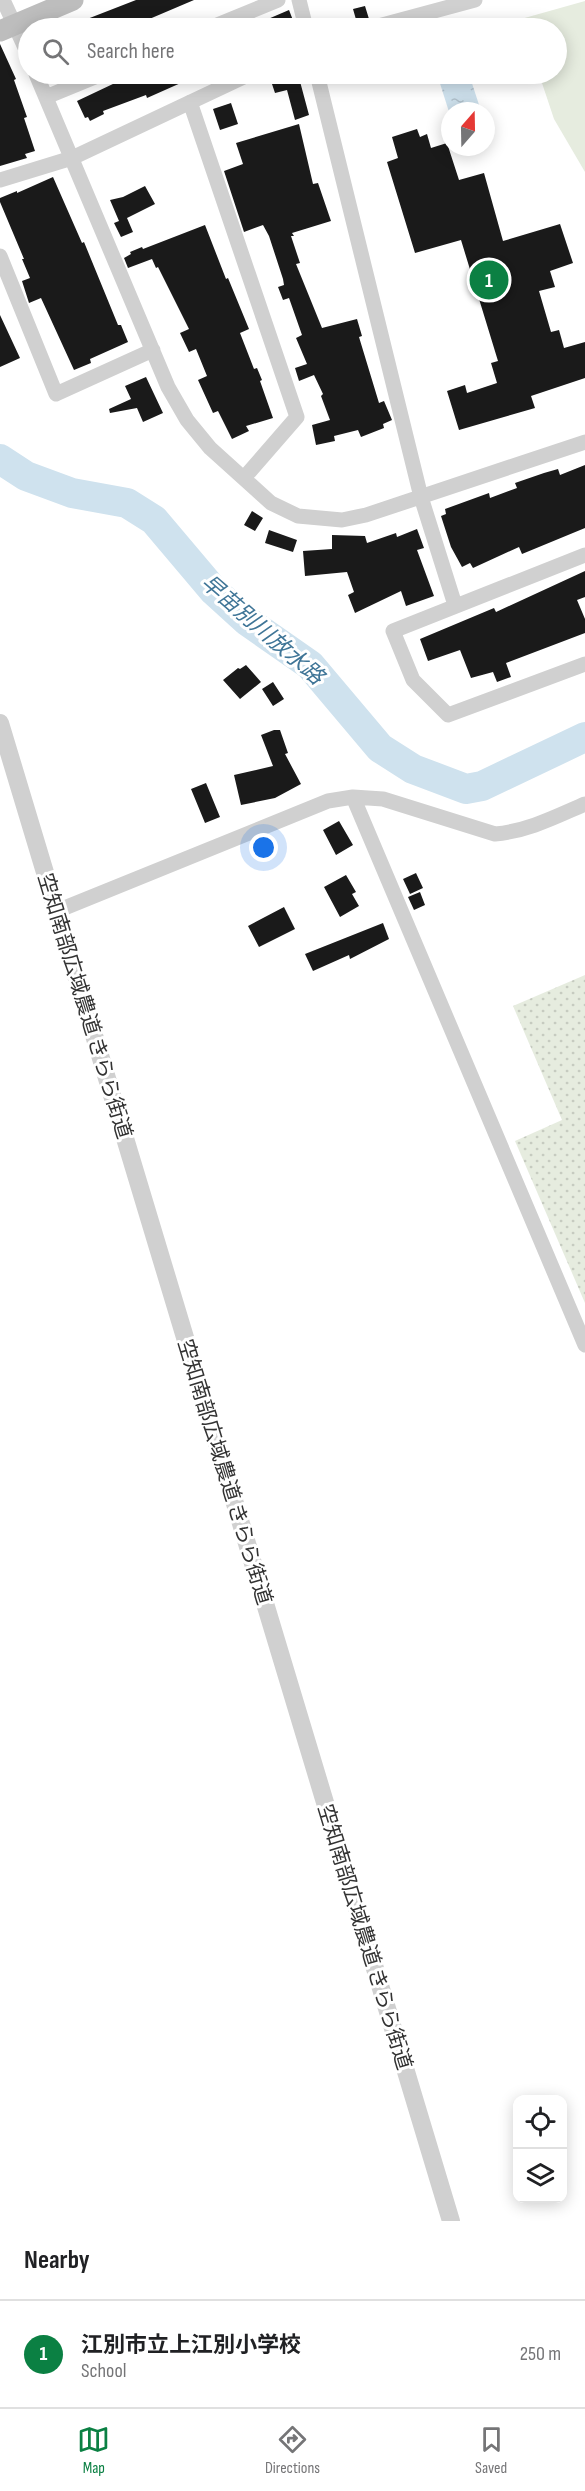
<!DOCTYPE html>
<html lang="en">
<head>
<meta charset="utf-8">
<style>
  :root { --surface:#fff; --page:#f2f2f2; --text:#202124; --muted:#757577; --line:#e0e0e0; --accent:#0b8043 }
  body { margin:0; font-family:"Sofia Sans Condensed","Noto Sans JP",sans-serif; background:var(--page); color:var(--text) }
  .controls { position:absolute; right:18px; bottom:18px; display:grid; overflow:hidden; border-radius:12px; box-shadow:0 3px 15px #0003 }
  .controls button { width:54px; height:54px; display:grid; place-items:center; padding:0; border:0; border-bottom:2px solid var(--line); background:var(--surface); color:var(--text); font:30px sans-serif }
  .compass { position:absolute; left:441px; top:102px; width:54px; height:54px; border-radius:50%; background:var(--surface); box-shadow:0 3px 15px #0003; rotate:20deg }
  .you { position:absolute; left:264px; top:848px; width:21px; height:21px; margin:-15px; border:4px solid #fff; border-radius:50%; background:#1a73e8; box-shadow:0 0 0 9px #1a73e833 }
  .badge { display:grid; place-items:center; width:39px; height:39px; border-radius:50%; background:var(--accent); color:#fff; font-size:20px; font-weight:700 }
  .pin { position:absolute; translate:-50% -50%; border:3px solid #fff; box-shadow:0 2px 6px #0006 }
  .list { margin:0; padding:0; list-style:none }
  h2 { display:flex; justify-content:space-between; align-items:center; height:78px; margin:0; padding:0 24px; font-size:26px }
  h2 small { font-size:20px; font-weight:400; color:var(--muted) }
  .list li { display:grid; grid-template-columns:39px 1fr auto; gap:18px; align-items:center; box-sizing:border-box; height:108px; padding:0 24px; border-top:2px solid var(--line) }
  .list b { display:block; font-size:22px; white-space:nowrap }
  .list p { margin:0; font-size:20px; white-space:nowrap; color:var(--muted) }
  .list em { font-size:20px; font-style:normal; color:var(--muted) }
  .icon { flex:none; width:33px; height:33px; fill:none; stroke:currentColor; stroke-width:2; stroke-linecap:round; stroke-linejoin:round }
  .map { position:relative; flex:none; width:585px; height:2221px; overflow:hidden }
  .search { position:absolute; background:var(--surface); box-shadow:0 3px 15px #0003; left:18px; right:18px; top:18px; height:66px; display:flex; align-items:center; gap:15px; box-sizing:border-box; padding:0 21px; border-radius:33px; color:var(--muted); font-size:22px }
  .sheet { height:186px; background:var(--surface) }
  nav { display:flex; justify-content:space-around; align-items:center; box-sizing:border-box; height:84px; border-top:2px solid var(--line); background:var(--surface); font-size:16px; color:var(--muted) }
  nav a { display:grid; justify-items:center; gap:3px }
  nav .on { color:var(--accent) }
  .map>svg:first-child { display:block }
  .green { fill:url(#green-dots) }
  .pitch { fill:#e6ecdf }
  .water { fill:url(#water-ripples) }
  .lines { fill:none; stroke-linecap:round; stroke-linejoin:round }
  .river { stroke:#cfe2ee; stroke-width:30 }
  .building { fill:#1a1a1a }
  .minor { stroke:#d0d0d0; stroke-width:15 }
  .tertiary { stroke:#d0d0d0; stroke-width:18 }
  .secondary { stroke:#bdbdbd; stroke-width:21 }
  .labels { text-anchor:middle; stroke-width:6; stroke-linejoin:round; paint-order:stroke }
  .street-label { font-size:21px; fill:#333; stroke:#fff }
  .water-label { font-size:22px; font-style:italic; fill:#3f7597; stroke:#fff }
</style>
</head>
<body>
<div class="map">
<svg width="585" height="2221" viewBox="0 0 585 2221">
  <defs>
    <pattern id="green-dots" width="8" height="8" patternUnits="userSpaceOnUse" patternTransform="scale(1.5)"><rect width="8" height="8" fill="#e6ecdf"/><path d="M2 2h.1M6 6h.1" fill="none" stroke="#c6cbc0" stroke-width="1.8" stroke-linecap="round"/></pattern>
    <pattern id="water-ripples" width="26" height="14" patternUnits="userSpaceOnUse" patternTransform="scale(1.5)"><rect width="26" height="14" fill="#cfe2ee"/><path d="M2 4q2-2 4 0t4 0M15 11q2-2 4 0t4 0" fill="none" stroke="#b2c2cd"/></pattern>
  </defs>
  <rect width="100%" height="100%" fill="#fff"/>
  <path class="green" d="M585 975V1303L515 1141 562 1120 513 1006Z"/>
  <path class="pitch" d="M585 1V172L554 119 539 74H556V28H524L521 19Z"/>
  <path class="water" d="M437 74H469L481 111H450V115Z"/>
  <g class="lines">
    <path class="river" d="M0 459 26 476 72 493 127 503 154 520 214 591 247 621 310 665 380 748 413 769 466 789 482 786 585 737"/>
  </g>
  <path class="building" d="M136 0H194L147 20 151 28H64Z
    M365 6 369 19 357 23 353 9Z
    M289 10 296 28H247Z
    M0 44 16 79 14 80 27 117 24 118 35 151 25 154 27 158 0 166Z
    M149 74H201L147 98 146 95 103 111 104 114 90 121 88 117 85 118 77 101 115 83 129 78 130 82Z
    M298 74 309 115 295 120 287 90 275 93 271 81Z
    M231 103 238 124 220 130 213 109Z
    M299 124 313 184 318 183 331 221 292 233 294 236H291L300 263 296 264 322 328 357 319 362 336 359 337 379 403 384 401 392 420 383 424 384 428 361 437 358 430 334 436 335 441 316 445 312 425 330 420 321 396 323 394 314 375 299 381 295 368 307 364 296 338 302 335 289 298 283 300 278 287 284 285 283 279 269 236 263 225 244 232 224 171 243 164 236 143Z
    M417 129 420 137 427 134 431 148 447 143 459 180 484 173 503 241 560 224 573 263 550 271 555 287 539 291 551 332 559 330 564 348 585 342V378L531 396 535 408 459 430 447 391 465 385 467 393 497 383 491 363 498 361 461 240 415 253 387 162 398 158 392 137Z
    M53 177 82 243 84 242 118 325H121L128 342 90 359 91 363 74 370 41 298 29 303 22 281 30 278 22 259H24L0 202V198L17 191V193Z
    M145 186 155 204 127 218 133 232 121 237 114 223 119 221 110 200 123 197Z
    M205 225 226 279 228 278 249 329 240 333 254 369 257 368 262 380 260 381 273 418 246 426 249 431 232 439 218 411 213 413 198 380 207 376 196 349 189 352 180 333 189 329 158 267 156 268 152 259 128 268 124 258 131 254 130 252 142 247 143 249Z
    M0 315 20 358 0 367Z
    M146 377 163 413 143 422 137 408 110 413 109 409 131 399 125 386Z
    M585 465V528L522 554 519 547 473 568 470 563 462 567 451 547 441 516 446 514 445 509 489 493 490 498 517 488 515 483 544 473 558 469 560 475Z
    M252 511 263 518 255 531 244 525Z
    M417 529 424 548 417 550 434 596 406 606 401 591 355 613 348 595 354 592 347 572 305 576 303 551 332 549V535L365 536 367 543 396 533 397 537Z
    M269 530 297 540 293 552 265 543Z
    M585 571V597L577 600 585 619V633L506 663 511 677 497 682 493 672 471 678 460 650 428 661 420 639 494 608 496 612Z
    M246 665 261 682 240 699 223 680 238 668 240 669Z
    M273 682 284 699 273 706 262 689Z
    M274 730H280L288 753 285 754 301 784 275 798 241 805 234 775 273 766 261 735Z
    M206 783 220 817 205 823 191 789Z
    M339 821 353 845 336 855 323 830Z
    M416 873 423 888 410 894 403 879Z
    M346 875 356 892 352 894 359 906 340 917 324 887Z
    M420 892 425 905 414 910 408 897Z
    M284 907 295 929 259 947 248 926Z
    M383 923 389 939 350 959 349 955 313 971 305 954Z"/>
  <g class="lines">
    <path class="minor" d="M3 0 28 54
      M299 0 306 28
      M210 28 278 0
      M371 28 475 0
      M36 74 168 387 187 420 210 448 271 503 298 516 342 520 366 515 585 442
      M317 74 421 497 455 605
      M46 97 102 74
      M190 102 297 417 244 478
      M0 180 72 158 250 74
      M0 256 56 394 153 350
      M585 555 393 631 413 680 448 715 585 664
      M353 797 585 1345
      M57 911 328 801 353 797 383 799 495 834C528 831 555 817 585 804"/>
    <path class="tertiary" d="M0 723 451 2221"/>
    <path class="secondary" d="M0 31 73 0"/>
  </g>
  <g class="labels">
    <g class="street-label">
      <text transform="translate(85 1006) rotate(73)" y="7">空知南部広域農道 きらら街道</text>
      <text transform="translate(225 1472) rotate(73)" y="7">空知南部広域農道 きらら街道</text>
      <text transform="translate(365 1937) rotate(73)" y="7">空知南部広域農道 きらら街道</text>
    </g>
    <g class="water-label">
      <text transform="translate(263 629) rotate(41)" y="8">早苗別川放水路</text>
    </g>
  </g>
</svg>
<div class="controls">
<button><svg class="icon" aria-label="locate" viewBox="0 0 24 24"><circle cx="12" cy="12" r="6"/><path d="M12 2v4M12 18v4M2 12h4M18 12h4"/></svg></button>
<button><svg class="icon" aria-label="layers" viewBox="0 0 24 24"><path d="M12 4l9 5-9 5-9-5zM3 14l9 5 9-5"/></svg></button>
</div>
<svg class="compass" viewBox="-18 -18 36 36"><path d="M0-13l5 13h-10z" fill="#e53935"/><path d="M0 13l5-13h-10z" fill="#757577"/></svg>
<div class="you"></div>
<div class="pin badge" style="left:489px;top:280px">1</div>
<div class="search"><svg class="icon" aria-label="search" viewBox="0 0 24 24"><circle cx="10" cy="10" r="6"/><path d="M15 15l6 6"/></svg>Search here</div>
</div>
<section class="sheet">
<h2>Nearby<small></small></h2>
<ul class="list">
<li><span class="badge">1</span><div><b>江別市立上江別小学校</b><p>School</p></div><em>250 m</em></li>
</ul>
</section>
<nav>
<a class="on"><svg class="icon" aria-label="map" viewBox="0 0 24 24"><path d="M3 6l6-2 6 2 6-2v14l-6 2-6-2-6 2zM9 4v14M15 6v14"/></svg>Map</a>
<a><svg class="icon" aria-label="directions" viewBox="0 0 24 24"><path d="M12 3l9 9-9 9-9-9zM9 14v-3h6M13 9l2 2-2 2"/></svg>Directions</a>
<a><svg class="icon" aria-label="saved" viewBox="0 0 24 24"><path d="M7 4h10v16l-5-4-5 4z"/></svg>Saved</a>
</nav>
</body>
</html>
